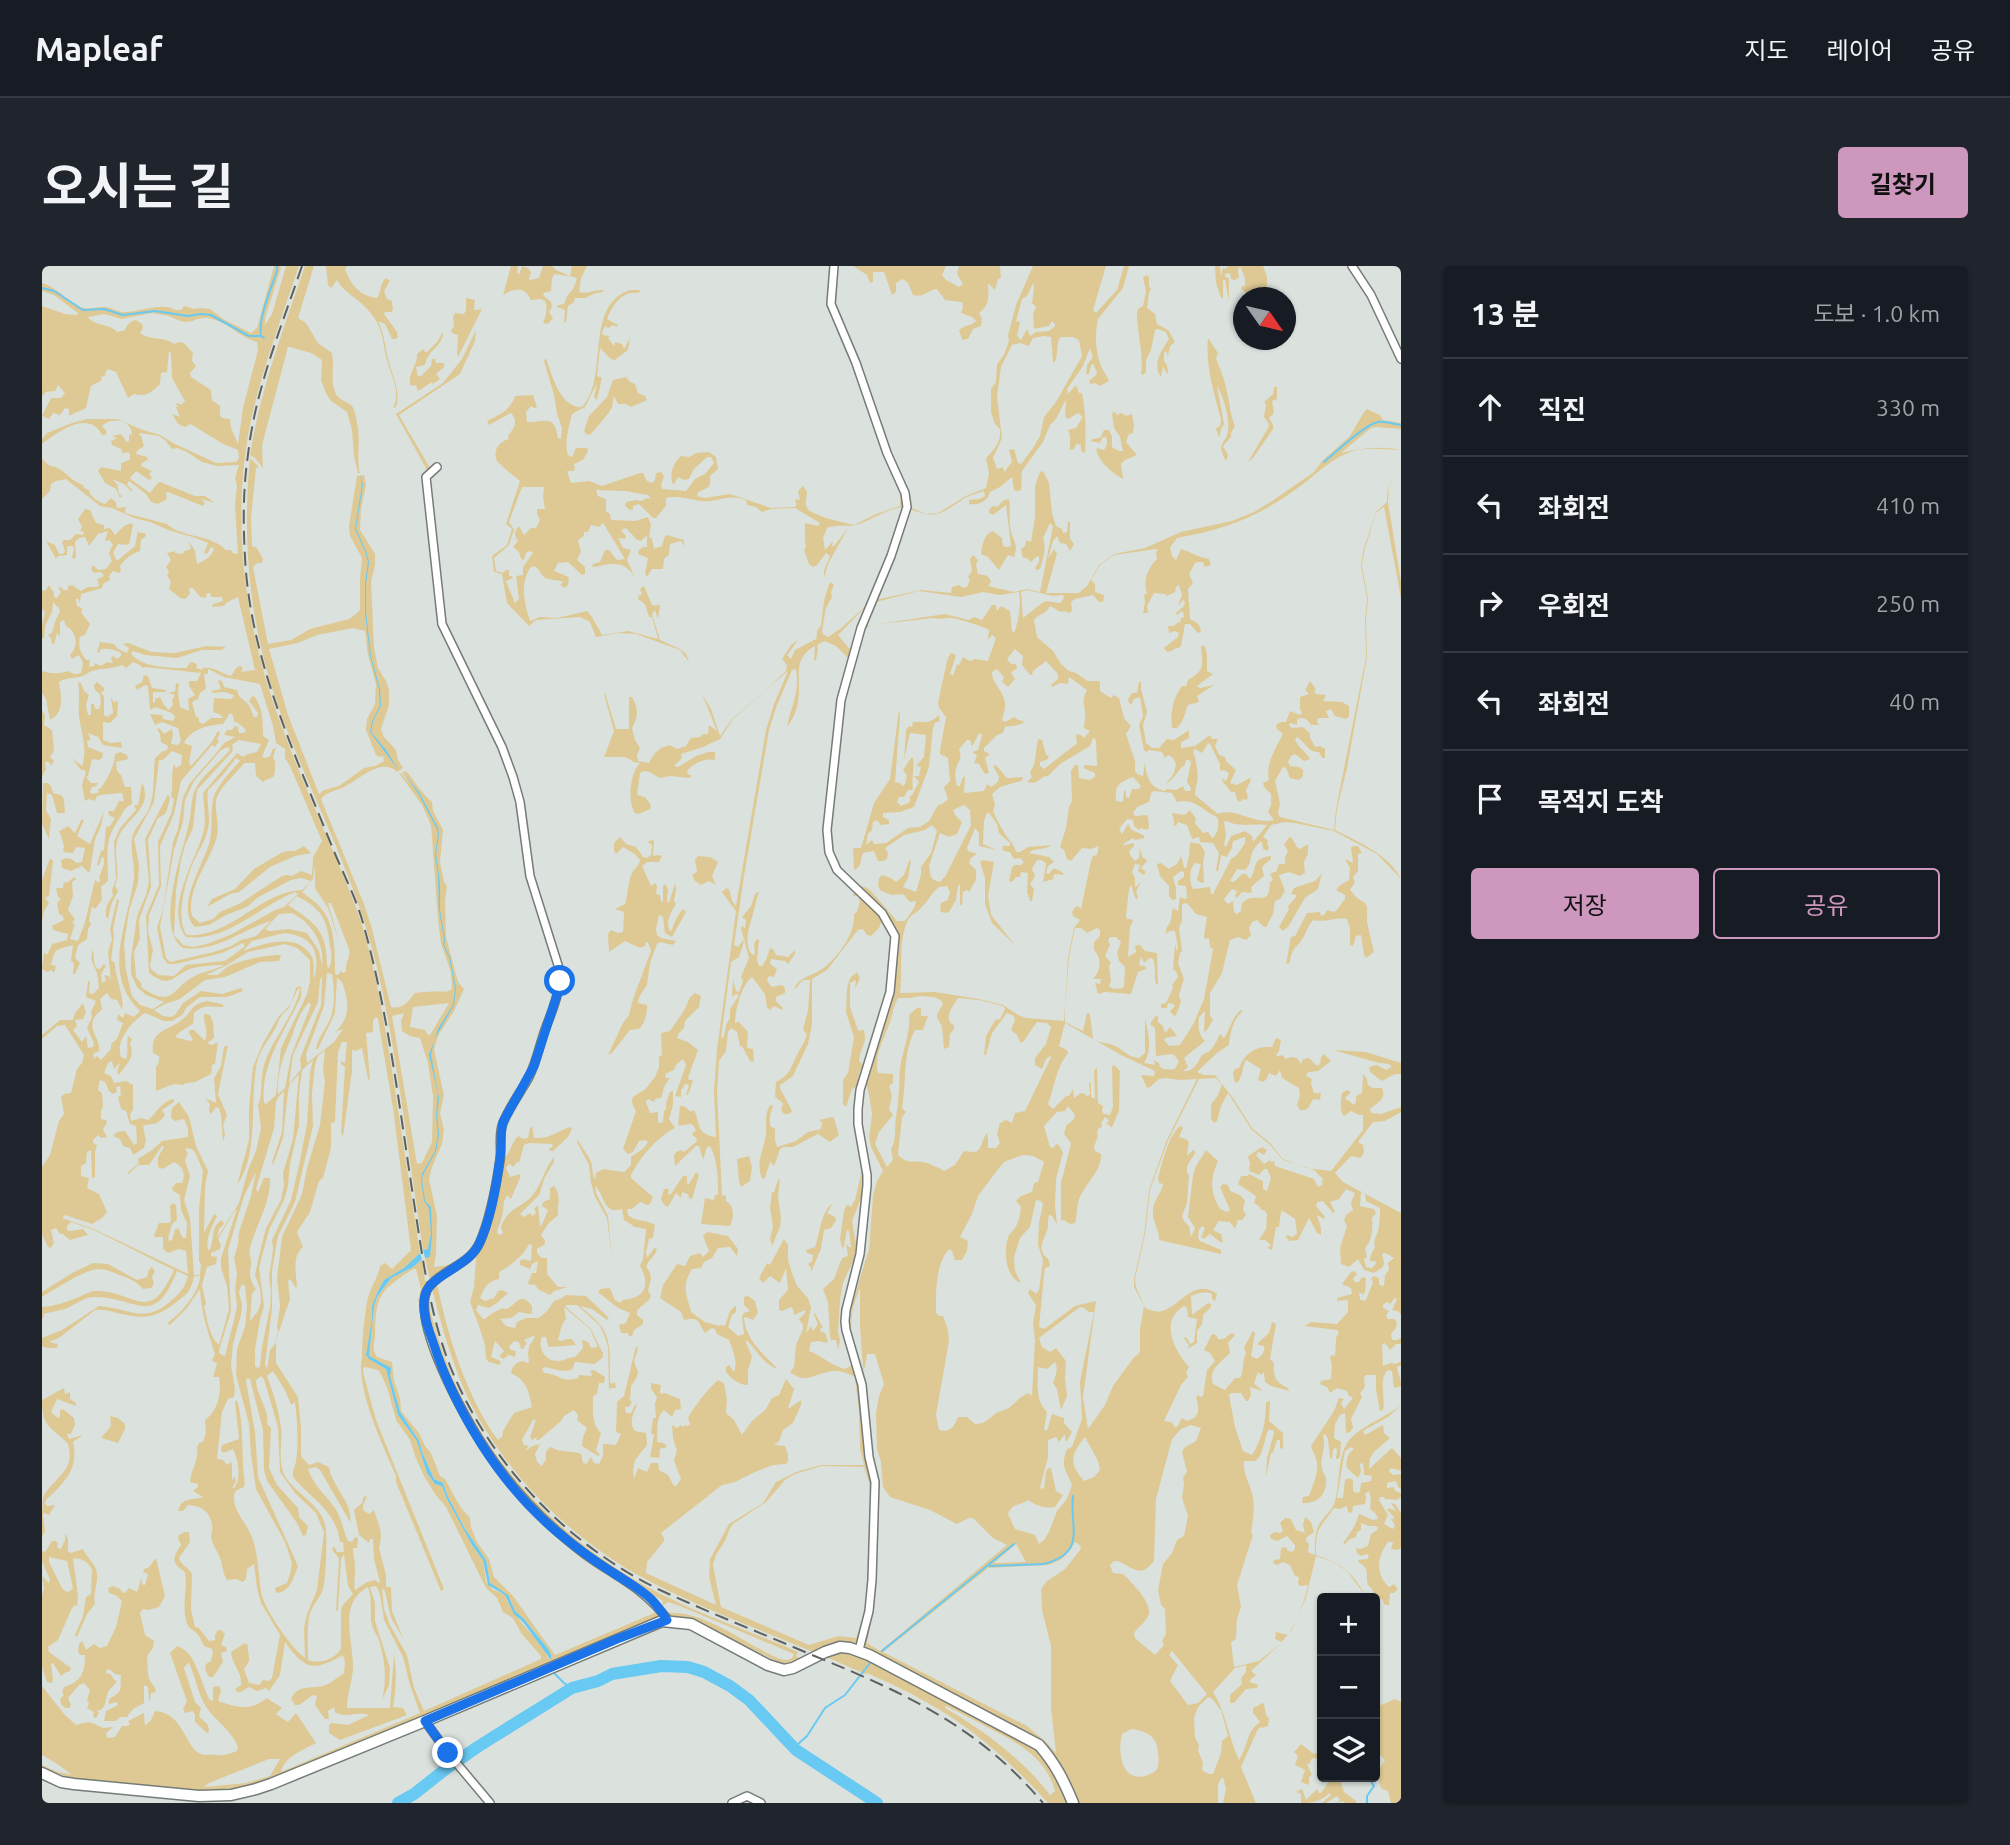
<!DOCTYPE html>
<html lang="ko">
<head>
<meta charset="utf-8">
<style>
  :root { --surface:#171b24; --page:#20242c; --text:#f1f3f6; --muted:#9ea1a6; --line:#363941; --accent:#ce97be }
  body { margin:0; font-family:Ubuntu,"Noto Sans KR",sans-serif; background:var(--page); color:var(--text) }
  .controls { position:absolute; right:21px; bottom:21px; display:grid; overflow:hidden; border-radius:7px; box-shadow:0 2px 5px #0004 }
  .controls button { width:63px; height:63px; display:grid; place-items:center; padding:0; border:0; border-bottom:2px solid var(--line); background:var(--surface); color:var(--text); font:35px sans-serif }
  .compass { position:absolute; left:1191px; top:21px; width:63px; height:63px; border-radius:50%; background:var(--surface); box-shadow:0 2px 5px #0004; rotate:124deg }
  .stop { position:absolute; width:21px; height:21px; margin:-16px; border:5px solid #1a73e8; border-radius:50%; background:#fff }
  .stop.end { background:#1a73e8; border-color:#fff; box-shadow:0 2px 7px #0008 }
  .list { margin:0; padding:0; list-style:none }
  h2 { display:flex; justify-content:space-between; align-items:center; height:91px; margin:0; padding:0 28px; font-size:30px }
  h2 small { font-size:23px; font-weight:400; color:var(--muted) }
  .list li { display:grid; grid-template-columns:46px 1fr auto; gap:21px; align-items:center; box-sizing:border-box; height:98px; padding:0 28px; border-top:2px solid var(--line) }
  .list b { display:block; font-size:26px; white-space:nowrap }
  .list em { font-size:23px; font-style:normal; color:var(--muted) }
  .actions { display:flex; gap:14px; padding:21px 28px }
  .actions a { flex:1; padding:16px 0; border:2px solid var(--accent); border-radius:7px; text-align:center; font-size:24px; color:var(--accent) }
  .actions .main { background:var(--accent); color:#111 }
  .icon { flex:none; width:38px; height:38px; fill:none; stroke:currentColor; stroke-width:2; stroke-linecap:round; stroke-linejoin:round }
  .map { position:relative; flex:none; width:1359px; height:1537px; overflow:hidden; border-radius:7px }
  header { display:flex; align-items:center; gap:42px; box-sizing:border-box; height:98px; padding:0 35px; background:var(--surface); border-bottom:2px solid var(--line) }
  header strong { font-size:33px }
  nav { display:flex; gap:38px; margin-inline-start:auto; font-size:24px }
  .intro { display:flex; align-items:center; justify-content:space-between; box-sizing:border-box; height:168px; padding:0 42px }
  h1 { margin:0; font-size:49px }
  .button { padding:18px 32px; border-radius:7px; background:var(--accent); color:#111; font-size:24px; font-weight:700 }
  main { display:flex; gap:42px; padding:0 42px }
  aside { flex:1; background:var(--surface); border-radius:7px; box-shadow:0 2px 5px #0004 }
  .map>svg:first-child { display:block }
  .green { fill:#dec994; fill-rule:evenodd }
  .water { fill:#68c9f2 }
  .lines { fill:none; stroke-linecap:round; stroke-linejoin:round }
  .stream { stroke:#68c9f2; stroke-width:2 }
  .river { stroke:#68c9f2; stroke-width:12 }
  .minor-casing { stroke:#757b77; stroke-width:10 }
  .primary-casing { stroke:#757b77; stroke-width:13 }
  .minor { stroke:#fff; stroke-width:7 }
  .primary { stroke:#fff; stroke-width:10 }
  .rail { stroke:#5e625f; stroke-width:2; stroke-dasharray:14 7; stroke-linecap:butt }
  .route { stroke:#1a73e8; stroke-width:9 }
</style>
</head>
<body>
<header>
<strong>Mapleaf</strong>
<nav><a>지도</a><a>레이어</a><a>공유</a></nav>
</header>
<div class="intro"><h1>오시는 길</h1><a class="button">길찾기</a></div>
<main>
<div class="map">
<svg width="1359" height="1537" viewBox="0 0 1359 1537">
  <rect width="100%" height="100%" fill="#dbe2de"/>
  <path class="green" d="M232 0H234L235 3 236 0H238L239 2 223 52V59L230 48 244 0H257C241 47 224 93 212 141 187 244 201 355 237 453 253 497 272 541 291 585 301 609 312 634 320 659 334 706 342 755 350 804 359 865 369 926 378 987L362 1002 342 1014 336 1025 330 1040V1053L324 1089 327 1093 344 1103 356 1149 375 1175 385 1207 390 1214 400 1220 405 1233 430 1279 441 1294 444 1316 450 1323 463 1329C471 1354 496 1370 508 1394L506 1383 482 1353 473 1345 468 1333 448 1317 444 1294 423 1263 406 1231 401 1217 392 1213 380 1186 377 1175 358 1146 344 1100 327 1090 332 1040 335 1031 349 1012 371 1001 380 993 384 1022 381 1042 376 1035 379 1023 374 1003H371C336 1026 334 1029 333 1070 332 1079 330 1083 335 1091L350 1096 352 1115 358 1132 359 1145 377 1167 383 1180 389 1187 398 1210 403 1213 419 1242 428 1252 429 1261 435 1276 447 1293 452 1311 471 1330 513 1389 617 1345 618 1350 234 1513 195 1522 152 1525 32 1513 0 1502V1499L13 1505 30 1509 17 1499 0 1489V1420L22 1448 34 1459C49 1454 48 1456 61 1462L71 1461 64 1467 65 1472 73 1471 80 1460H86L88 1458 86 1455 102 1447 103 1460 109 1454 113 1445C144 1447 142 1485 162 1489 166 1489 170 1488 173 1489 182 1490 186 1488 195 1485L196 1481C190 1466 177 1457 167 1445 157 1433 154 1412 147 1397L145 1398 142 1402 153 1436 159 1442 157 1450 166 1459 167 1466 165 1467 153 1456V1449L151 1445 143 1447 141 1443 145 1435 128 1387 135 1380C155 1386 158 1417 168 1434L171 1435V1421L177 1420 179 1425 176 1435C194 1441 208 1446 225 1432L240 1442 234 1448 246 1456 254 1447 274 1477C261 1484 242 1491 239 1506L378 1447 368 1419 361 1391 342 1354 338 1328 334 1320 328 1321 333 1337V1355L348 1402 347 1419 340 1434C345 1413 343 1395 337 1374 335 1369 331 1364 330 1359 327 1346 331 1335 326 1321 295 1338 312 1375 311 1403 310 1417 305 1428 305 1442H348L352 1388C355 1406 354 1424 351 1441L361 1442 365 1449 298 1474 287 1467V1459L290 1457 306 1459 327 1449C315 1445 304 1453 293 1446L292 1441 286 1445 287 1453H283L273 1439 275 1430 271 1429 257 1439H253L249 1433C256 1418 268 1423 281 1420 288 1418 296 1411 302 1407L303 1397 301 1389C271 1406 263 1404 243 1376L238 1409 227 1425 224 1422 215 1425 207 1421 199 1426H195L193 1423 199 1419C200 1405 190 1399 189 1386L203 1377 206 1379C205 1385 209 1393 206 1397 205 1399 203 1401 202 1403L207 1417 217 1419 221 1414 227 1415 230 1412 238 1369 219 1337 215 1322 212 1298 205 1303 204 1313 201 1316 194 1313 185 1314C180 1306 181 1300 178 1292 176 1286 170 1278 169 1271 169 1267 171 1263 170 1259 168 1245 159 1240 146 1239L141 1245H136C140 1230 150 1235 161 1231L151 1225 156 1221V1218L148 1216C149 1203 157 1194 155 1181L157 1177 161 1176 164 1167 163 1154C176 1145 180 1126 177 1111H171L175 1098 170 1094 173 1088C166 1067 159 1046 158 1023L145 1042 128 1059 125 1057C138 1049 158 1026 158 1010H152C149 1026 145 1028 133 1037 113 1053 101 1053 75 1047 68 1045 61 1043 53 1044L17 1072 7 1076 16 1078 15 1082H5L0 1080V1072L20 1064 57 1040C89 1042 102 1060 131 1033 139 1026 143 1021 146 1010L135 1005C112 1063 97 1032 54 1031 43 1030 33 1039 23 1043 16 1045 8 1046 1 1048L2 1051 0 1053V1041C11 1040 22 1037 32 1033 39 1031 45 1026 52 1025 95 1024 106 1061 132 1004L52 964 29 956 25 960V964L29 965 41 963 46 969 28 974 21 968H18L14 962 9 964 12 977 9 982 6 981 0 968V901L8 889 17 855 22 848 19 831 22 828 29 827 35 803 40 797 42 789 23 759 15 760 0 773V769L18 754H31L33 747 41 737 44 746 41 753 33 754 35 760 31 764 40 776 44 770 46 782 51 781 52 777 45 762 50 751 49 746 54 735 44 731 46 716 48 714 47 727 51 728 57 722 55 707 49 693 51 682 52 695 54 702 58 703 62 698 64 700 59 708 60 717 64 714 62 709 67 710 69 715 66 686 70 673 68 663 75 633 77 634 71 663C73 668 70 686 69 694L73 697C73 712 83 730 80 744L75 734 69 733 65 727 58 733 60 743C58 746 54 748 52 752 46 765 59 773 57 785L51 788 52 793 55 790 59 794 69 783V778L75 773 81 757 75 754 76 748 81 752 83 747 92 751 98 745C58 707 87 656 92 611 93 598 88 586 90 573 92 560 104 552 108 540 113 524 111 507 113 492L121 485 125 484 126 480 119 476 118 468 115 463 117 462 122 468 130 463 131 469 129 478 136 479 139 475 136 462 120 456 113 459 108 448 120 449 121 453 131 455 133 451 130 447 113 441 108 444 106 420 103 419 95 424 93 420 100 416 102 409 106 410 110 422 124 424V426H111V436L113 437V433L118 431 122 439 127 444 131 439 130 434 133 429 127 427 133 425 134 417 137 418 136 427 138 441 147 445 146 433 153 429 147 420V415H155L159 407 103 401 100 402 98 399 91 396 84 402 80 399C71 403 60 402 50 405 47 406 44 409 40 410 32 413 24 411 17 416 19 430 23 446 8 454L4 433 0 427V405C10 408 16 408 26 405 30 408 35 409 39 407L41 397 37 389 30 393 28 389C37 380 35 366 24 360L22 354 18 356V370L15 367 12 378H10L9 372 6 369 10 367 14 353 18 346 17 342 11 336 10 346 3 360 2 372 0 373V359L3 346 0 343V324L3 325 7 319 12 327V331L15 332 19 326 16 322 19 321 21 324H26V320L30 319 39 325 45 321H55L57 319 55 313 62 310 59 306 52 307 49 303 51 299 56 304 64 303 70 295 67 287 71 278 67 274 63 275 66 265 56 268 47 280 43 271 37 272 33 276 34 292 32 293 30 291 32 283 31 280H27L25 281V289L16 290 14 293 4 275 13 279 17 288H21L23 285 20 276 22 274H28L34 268 41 269 42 266 38 265 40 261 36 253 43 243 48 244 54 257 62 259V263L68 262 73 269 82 260 89 257 91 259 87 278 84 279 76 278 71 287 75 295 93 280 96 265 98 267H103L104 270 99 274 98 285C89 288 84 292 78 300L79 305 77 307 71 305 67 310 68 314 61 318 60 322 39 328 38 337 36 333H34L35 340 41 343 39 346 48 358 43 369 38 371C36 382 38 385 44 394H48L47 401 52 400 53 397 59 400 65 396 71 397 69 392 71 390 75 393 79 390V387C73 383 66 382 59 383L57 387 55 386 58 376 72 378 76 383 85 387 87 382 81 378 86 377 110 386 132 387 165 380 184 381 179 384H160L135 392 103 389 91 385 89 388C101 402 128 402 144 402L149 396 153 397 155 399 154 402 161 404 160 402C173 400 178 407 189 410L194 402 198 400 201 402 199 406 213 404 196 331 184 337 182 340 170 341 171 338 181 335 180 331H169L168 327H165L164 332 158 331 151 322H147L148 327 144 333 138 332 127 323 129 316 125 309 127 305 124 301 129 294 125 287 133 285V287L141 288 142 285 149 283 147 275 153 285 155 298C162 295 171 290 172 282L169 281 165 288 162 287 166 277 154 272 129 265 108 256 92 252 70 242 58 240 24 213 14 215 9 218 8 225 0 233V193L8 200C22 201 25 213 41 219L42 222 47 224C47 230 58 237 63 238L69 232 74 236 75 242 84 241 83 247 125 258C139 272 167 267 184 284H189L191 287 196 288 193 239 195 219 193 212 197 199 175 200 160 196 145 186 135 182 130 183 124 175 117 170 98 167 97 169 99 170 102 180 95 185 94 188 105 191 106 194 100 197 99 200 110 205 107 208 110 212 107 214 94 205 88 212 90 214 108 227 115 218 118 216 153 230H163L173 237 159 233 163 237 161 240 126 226 124 227 125 233 116 238 109 236 104 228 87 215 85 219 91 224 89 225 82 218 70 213 75 218 77 228 80 230 78 232 74 223 63 217 56 205 59 201 79 205V197L88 194V187L84 186 81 188 79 183 70 179 69 175 75 172 70 170 79 168 85 176 87 175V169L90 168C89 153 69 151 60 160L65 166 63 169H60C46 142 14 168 0 178V173L5 167 30 157 45 153H75L101 164 118 169 131 177 174 197 194 196 197 192 196 184 181 178 152 160 148 158 143 161 136 158 130 148 138 151 134 141H136L134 138 135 137 139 139 143 135 130 112 129 87 127 85 125 106 119 107 118 118C109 127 104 131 92 128L86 132 74 106 66 103 63 107 64 109 59 111 60 114 49 120 44 142 27 150V143L23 142 18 149 11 147 7 153 0 150 9 132H19L23 127 16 119 13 125 4 126 0 130V40L23 48 35 49 36 47 12 29 0 25V17C17 22 30 40 42 42 50 44 57 40 64 41 72 42 77 47 85 46 98 45 110 40 124 41 130 41 132 45 139 44L142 40 152 43 159 42 168 43 183 54 209 67 215 62ZM110 47C115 48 121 49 127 50 132 52 137 55 143 56 153 57 156 49 170 53 187 57 198 72 215 76L216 84 201 142 196 178 189 162 188 153 180 152 178 149V140L170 134 169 124 149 111 148 107 154 100 150 95 151 87 142 77 137 76 132 78C122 70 109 75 98 67L101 62 100 58 94 54C89 55 84 59 83 64L75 66C68 57 53 61 46 51L62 48 80 53ZM166 403 182 411 218 418 231 460 234 477 243 483V492L248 500 280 575 271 591 270 609 259 605 250 610 245 609 240 610 197 638 178 646 171 653 158 657 150 650C144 625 166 598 174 574 179 557 171 543 175 531 180 519 194 508 202 497H213L214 510 221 516C231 509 233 515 233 501 233 493 235 499 231 492L234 482 231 483 228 490 224 492 220 491 227 474 221 470C221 456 221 442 212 430L209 431 207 435 216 447 215 451H212L207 439 197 430 195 424 182 421 180 415 176 414 179 423 169 425 171 427 182 426 192 429 190 433 172 432 171 446 179 449 181 452H169L161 458 157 456V452L154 451 150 436 156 433 158 427 164 423 162 408H166ZM188 447 191 449 192 456H195L204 464 202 467H197L196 461 193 460 190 464H185L182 469 193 471 182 477 175 486 148 517 141 531 136 563 131 576 121 643 115 662 121 692 126 698H133L180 687 201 677 203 680C202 681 184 695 182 695L144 699 132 710 116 709 109 703 108 699 111 684 106 666 107 649 119 620 118 580 132 548 139 515 170 479 173 481 177 475 175 473 178 467 176 465 169 477 149 500 147 497 150 480 142 477C149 463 166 459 181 458ZM197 474 219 478 215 486 206 488 201 491 195 487 161 527C162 541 165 558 160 571 151 598 123 644 144 671 185 676 218 640 253 626L256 628 242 641 233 644 190 668 165 678 151 681 141 679 132 669 134 624 139 594 143 579 151 562 155 524 190 486 191 482 190 479ZM186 481 188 484C178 496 163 507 155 520 148 530 150 546 147 557 141 585 112 663 141 682 174 687 201 663 229 655L214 670 199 674 189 680 172 686 128 696 124 692 118 661 132 584 141 556 143 534 152 515 179 484ZM130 485 140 489 139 499 134 502 132 498C129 507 131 522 129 531L132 533 129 548 116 576 117 619 104 650 107 707C129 723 129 711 148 703 157 700 172 699 182 699 171 705 160 705 149 712 128 726 130 741 100 722L99 717 94 711 92 686 98 673 97 654 109 621 106 574 116 552 123 548 125 544 128 533 126 528 103 573 107 616 104 629 95 650 89 692V708L95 721 104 729 122 736 111 743 98 739 90 730 84 704 82 678 87 645 96 617 97 598 92 573 112 536 117 494H121ZM194 492 198 495C189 505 177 517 172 530 168 542 171 560 168 574 163 597 132 641 153 661L167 659 184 649 205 641 215 632 249 614 259 612 269 615 260 624C217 626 189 672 145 669 133 653 143 617 150 599 155 587 163 576 166 563 169 550 164 537 166 524L180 510ZM273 600V622L286 642 299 682 286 637H289L307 683C309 691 303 695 304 705L301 707 299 705 296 709 293 708C293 687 294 658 278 641 273 635 266 631 260 626L271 613ZM255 630C280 643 285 653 288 680 290 688 290 695 287 702L285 700C285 664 274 658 246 639ZM250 647C270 657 283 678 280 700L277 685 265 667 247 663 227 665 223 663 237 648ZM242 667C271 670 279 686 272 713 271 706 273 697 270 691 256 665 221 678 201 685L210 675ZM243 678 255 682 268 694V715L265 728 239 782 234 829 224 838 222 837C218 798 243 765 259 731V721L257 720 254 722 249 738 237 750 221 777 211 801 207 842V874L195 919C217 889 208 838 214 802 216 786 226 775 233 763 236 758 237 752 241 748 246 741 243 748 248 740 252 733 253 726 258 721 257 742 230 774 223 796 218 809 221 829 216 839L219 862 214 885 206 904 197 937 175 972 177 963 182 958 180 954C168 960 173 975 167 985 162 975 170 960 175 950L172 948 162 967 163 921 166 905 154 880 147 851 137 836 130 842 129 852 133 855 142 853 146 862V871L120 875 110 884 96 893 97 897 85 907 87 908 96 899H107L120 880 122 881 116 891V901L121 903 132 896C141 900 144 908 140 917H134L130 922 131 925 138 929 139 944 145 957 144 972H141L136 962 133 964 130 974 128 975 126 973 130 958 135 954 134 939 131 937 128 940 129 955 127 957H117L112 970 113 971H121V983L126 987 137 983 144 985 146 1008 52 963 20 952 23 949 50 958 60 952 65 946 57 928 45 922 47 912 39 910V900L44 897 45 886 49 884 50 912 53 911V886L55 879 51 877V874L56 869 59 872 65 871 61 863 65 857 64 854 59 853V845L61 841 60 827 56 824 58 814 63 816 67 825 71 828 75 826 74 821 78 820 79 829 76 831 79 843 84 845 88 858 94 860 95 877 92 879 83 865 75 866 71 870 78 873 81 880 88 882 91 889 102 882 104 875 101 860C112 856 114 861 123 849L120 844 132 836V833C119 835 116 846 106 854L100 852 89 855 88 848 91 844V819L84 815 72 817 69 810 62 807 66 797 70 795 72 803 78 797 75 806 77 809C84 798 94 792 88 778L90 773 86 770C84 777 87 787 84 793L79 791C73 775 90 755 103 747L122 755H130L140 749 145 741 158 731H185L201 725 199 722 180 728 159 725 141 737 133 749 128 751 121 750 112 744 123 738 138 733 163 714 183 711 218 696 237 695 239 689C228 688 199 694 189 699 184 701 180 706 176 709H164L185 699 206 686ZM285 707 290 708C292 720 293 735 290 747 287 760 276 770 274 783H276L293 747 295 712 300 716C307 735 309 752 293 766L301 763 292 776 265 797 264 788 282 740ZM280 710 279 739 258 793 259 803 247 818 251 789 276 736 278 714ZM267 736 269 739 267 744 249 790 243 822 236 828C235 809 240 793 248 775 254 760 255 750 267 736ZM334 751 336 753 351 842 369 984 350 1003 343 997 338 1000C336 1013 327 1023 325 1036 322 1054 320 1072 320 1090 320 1094 319 1097 319 1101 319 1133 341 1180 354 1210V1216L399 1325 402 1323 334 1154 322 1110 321 1102 323 1101 336 1104 339 1108 346 1124 354 1154 368 1174 373 1190 382 1210 393 1228 404 1241 444 1322 455 1332 461 1346 471 1352 479 1367 499 1390V1393L382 1445 372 1422 365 1389 348 1359 342 1343 340 1322 343 1325 349 1352 362 1374 350 1345 349 1321H344V1309L337 1282 339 1271 338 1262 332 1244 327 1248 321 1244V1239L325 1231 322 1230 320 1237 312 1244 317 1269 327 1277 328 1273H331L332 1293 338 1316 337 1317 333 1314 325 1316 313 1324C311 1316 314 1309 313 1301 313 1294 311 1289 311 1282H315L316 1272 313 1271 310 1276 306 1275C301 1264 300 1253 293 1242 284 1229 271 1219 266 1203L274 1201 278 1204 308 1256C312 1238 289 1219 287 1201L276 1196 267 1199 259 1190V1161L256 1131 234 1097V1074L248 1033 246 1015 248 1013 254 1022 255 1020C254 1007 250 990 261 981L255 966 268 946 277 915 281 912 289 882V857L293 856 296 786 300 776H305L303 797 299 795V798L303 801 299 867 301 871 310 805V784L314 785 320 782 326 813 328 814 324 767 331 766V754ZM283 784 281 804 283 815 278 859 265 902 260 928 240 971 235 1012 238 1040 235 1061 236 1065 233 1078 228 1084 225 1103 223 1098 230 1043V1005L236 970 253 936 271 860 270 827 273 799 276 790ZM271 794 268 807 265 858 257 899 249 934 230 974 231 983 227 1011 229 1026 228 1041 220 1081 218 1101 215 1102 213 1100V1083L218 1054 222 1040 217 1002 227 964 242 934 246 920 248 898 257 859V828L260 804ZM257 808 251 873 241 907 242 919 239 934 224 962 217 990 213 1009 218 1023 219 1035 216 1045 208 1055 210 1028 214 1023C208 1015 207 1009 209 998 210 992 206 988 208 982 214 958 229 937 228 912H222L216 926 214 923 232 862 234 836 237 830 242 825 240 866 230 896 231 899 241 872 246 825 248 818ZM144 882 150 883 154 888 161 905 157 943V995L159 998 158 1009H152L148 952 142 934 148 910 143 894 146 887 143 883ZM214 906 209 930 197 966 196 978 192 992 195 1008 193 1023 195 1041 183 1090 178 1088 177 1085 189 1045 186 984 202 930ZM195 943 179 992V1002L185 1020 187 1043 177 1079C167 1070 165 1053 162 1040L164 1038 160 1019 165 1001 174 998 175 991 169 990V987L178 983 179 979 176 973 192 946ZM200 1018 203 1020 205 1041 203 1061 195 1083 194 1109 207 1158 209 1189 214 1223 243 1276 250 1297 248 1308 245 1317 233 1322 234 1327C247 1327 252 1312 256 1300L216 1211 213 1166 204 1115 205 1112 208 1113 221 1164 222 1204 225 1215 255 1257 261 1270 264 1269 266 1260 257 1251 256 1242 235 1219 227 1202 229 1162 225 1158C228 1144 214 1129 214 1114L219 1110 222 1113 236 1161 238 1206 253 1227 274 1247 282 1266 275 1324 265 1348 262 1362 263 1392C250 1383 224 1345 220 1330 216 1310 217 1290 210 1271 205 1258 192 1246 192 1232 192 1224 195 1224 202 1221 204 1213 201 1208 201 1199 200 1178 201 1158 196 1137L194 1134 193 1136 197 1173 180 1179 179 1184 181 1187 191 1183C196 1194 200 1212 192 1222H190L194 1216 192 1210 190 1215V1198L189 1196 185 1199 181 1194 175 1193 180 1146 186 1133 192 1131 193 1122 189 1100 191 1078 199 1049 200 1039 197 1026ZM231 1105 243 1124 249 1139 253 1136C255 1154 257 1177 254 1195 253 1201 250 1205 251 1211 269 1233 294 1244 298 1276H301L302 1286H295L292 1280 290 1284 297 1292 294 1345 296 1344 299 1293 302 1288 306 1320 311 1328 301 1339 299 1343V1383C291 1394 279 1398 266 1394 266 1382 265 1362 267 1351 269 1340 278 1333 281 1323 284 1310 285 1277 284 1264 282 1239 254 1229 243 1210 235 1196 241 1177 239 1162 237 1144 231 1127 225 1110ZM227 1493H238L228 1510 204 1517 162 1521 167 1517Z
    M263 0H272L256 52 264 57 276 77 290 87C293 100 288 113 293 126 296 134 305 135 310 140 313 144 314 152 315 157 319 173 314 192 318 207H316L312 190 310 164 305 146 289 135 284 127 279 114 280 94 269 87 248 81H246L220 179 221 202 213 192 208 189C218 124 242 62 263 0Z
    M284 0H305L303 3C308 18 318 30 335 32 340 25 337 18 344 12L348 15 342 25 345 33 350 35 351 44 349 46H343L342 48 355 66 356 71 354 73H350L343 58 336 55C342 67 343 79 346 93 350 109 359 124 354 141L351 142C359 126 350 111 345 95 340 74 342 62 326 44 317 33 302 27 295 14L289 22 286 19Z
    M469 0H476L475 7 477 8 480 0 486 2 489 6 487 13 488 14 497 12 501 0H510L514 4 528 10 530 0H545L539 12 537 26C545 29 552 23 561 24V26L554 27 543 32H533L532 36 526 40 524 57 522 56 523 44 515 41 516 39 522 38 525 30 531 23 535 13 532 11 513 8 510 12 509 25 501 27 502 30 509 36 510 41 507 46 511 52 507 57 503 58 501 56C504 52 506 40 503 35L499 33 489 34C482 20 473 22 461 29Z
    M811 0H904L900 9 904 14 917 21 921 18 915 8 917 0H958L959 12 956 13 953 24 947 18 946 19C947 30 947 41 937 47L940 52 939 60 931 63 926 73 920 74 917 64C922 59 930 60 934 55L930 51 919 47 921 41 920 36 903 34 895 23C885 24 883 32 871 29L866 17 861 13 854 17V26L850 29 842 6H831V16L828 17 825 9Z
    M991 0H1064L1051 44 1054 47 1075 24 1082 0H1087L1081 22 1056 53C1053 67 1053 86 1059 100 1061 105 1065 110 1067 115L1058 120 1053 117 1048 118 1047 115 1054 109 1055 106 1051 98 1049 99 1047 108H1044L1045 99 1051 91 1048 82 1041 100 1025 123 1026 128 1034 119 1037 127H1040C1044 148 1044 167 1043 187L1039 185V179L1034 178 1032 183 1028 184V169L1026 164 1034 162 1041 151 1036 147 1026 153 1023 151 1024 133 1014 153 1008 159 1001 176 980 205 979 224 976 225 972 224 970 211 958 221 948 226C946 235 936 240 927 238V234L938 233 943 230 942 225C935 228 926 229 920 234 897 249 894 253 867 243V241L884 248 896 247 924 230 944 222 947 207 944 192C953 183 959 176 958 163L953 158 949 146V123L954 116 955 98 962 89 967 75 966 69 974 39ZM991 17 992 23 990 37 994 41 991 48 992 63 1007 60 1010 55 1013 58V60L1007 65 994 66 988 70 985 63 979 74 975 70 978 56 974 55 980 33 985 30ZM1002 70 1009 71 1011 96H1013C1017 88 1013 76 1019 71H1031L1037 74 1040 90 1014 136 1002 151 998 170 991 182 979 198 976 197 972 183 967 184 970 196 962 206 961 201 955 203 951 192 960 172 955 131 959 101 970 79 978 77 987 80 991 72Z
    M1173 0H1178L1179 10 1181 2 1184 3 1186 0H1221L1225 11V31H1209L1199 23 1200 20H1203V12L1198 0 1196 5 1197 11 1193 14 1189 13 1188 7 1183 8V11L1187 12V35L1183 14H1181V32H1179L1174 17Z
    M1104 9 1107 11V20L1109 23 1107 27 1105 42 1113 48 1115 58 1126 64 1133 76 1128 80 1126 90 1124 85 1122 87V95L1125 99 1126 106 1125 108 1121 100 1119 111C1110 98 1119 85 1127 73L1124 66 1116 63 1113 64 1109 84 1104 94V106L1101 109 1099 108C1102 88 1095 67 1095 47L1096 43 1101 40 1104 25 1101 12Z
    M588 24H599L596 27C579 25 571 39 565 53L576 59 575 61 571 59 566 62 563 60 560 67 561 69 568 70 566 72 572 80 573 76 580 78 582 83 588 72 586 84 573 94 569 93 558 82 555 110 560 112 555 134 552 131 555 117 543 141 530 148C527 160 522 178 526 189L530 191 534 182H545L546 185 541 194 532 198 533 204 531 205H525L529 217 547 215 560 220 598 207H601L605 215 610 217 613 214 614 207 619 206 622 210 619 219 620 223 644 225 653 213 663 208 672 197 669 191H665L652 203 647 213 642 214 636 211 632 218 630 217C628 207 631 197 639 190L647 191 654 187 667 186 674 191 676 203 668 210C670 223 664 222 656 226L655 230 663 232 688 228 729 242 753 241 755 238 753 236 754 233 758 234 756 225 761 220 765 226C765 233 761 239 768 245 783 253 796 255 812 259L834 248 858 240 859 228 861 226 863 241C844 242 831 254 814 259 804 261 795 258 785 262L781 272 783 284 791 275 790 280H792L806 262 786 298 782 312V304L788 290 784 287 775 299 771 301 767 298 762 284 764 281 763 276V257L776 260 778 257 753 242 729 243 720 246 714 241 705 239 704 234C683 227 677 237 659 235 646 233 637 229 624 232V240L614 252H611L597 238 591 240V243L588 244 583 240 584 236 594 234 600 235 604 232 609 233 606 229 583 225 554 224 556 230 564 233V245L568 248 569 254 593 255 606 251 609 259 607 271 610 273 612 283 620 280 623 270 625 269 642 274V280L639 275 628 278 627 289 622 293 621 303H610L605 311 603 308 606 292 596 288 597 284 601 281H605V271L604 270 599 275 595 274 584 262 579 264 584 270 583 273 576 272 581 282 589 284 585 294 598 323 602 320 610 339 614 340 617 338 618 340 616 353 613 344 610 348 618 374 638 383 644 388 660 428 669 443 678 470 690 453 723 425 744 405 745 399 740 393 749 379 756 374 745 389 749 393 753 384 774 373C776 368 773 364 779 360L782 335 787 318 789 316 792 319 789 326 790 331 784 342 780 365 781 368 786 371 798 363 828 336 796 369 810 386 808 394 794 380 782 375 775 379 776 382 774 394 772 395 773 380C749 393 760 413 756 435 755 445 751 453 745 461 749 439 758 428 754 403L750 404 735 439 727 464 702 610 692 679 696 681 701 674 702 676 697 691 689 696 679 772 682 771 684 759 688 752V743L697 729 694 728 690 731 691 713 694 725 697 726 701 715 699 711 707 692 699 662 700 660 703 662 704 654 700 651 709 640 713 628 717 625 706 666C705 674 705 684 711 689L713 688 712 678 714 674 717 673 715 694 717 700H720L724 694 728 682 731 683 734 689 746 691 753 684V688L746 698 743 695 729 693 728 698 735 703 732 711 727 710 725 713 727 718 730 721 740 719 743 722V727L734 731V735L741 742 740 744 732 740 728 744 725 741 723 728 710 711C700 718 693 744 693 757L697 756 706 766 705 782 711 783 712 796 708 795 700 780H698L695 766 689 762 686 766 684 785 677 795 675 825 680 929 684 930V935C693 940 692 951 688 960L659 958 663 932 672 934 673 929H676C676 913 676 895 668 880L665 881 661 894 657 880H654L633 900 632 889 634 886 639 884 642 886 654 876 655 873 650 868 654 864C649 853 645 861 636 859L638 840H642L649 846 651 844 653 846C658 859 656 869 674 871L672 825 675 783 694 645 679 625H682L684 622 687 623 690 635 694 640 724 464 732 438 746 405 691 453 678 473 661 481 639 488 640 492 632 500 636 501 654 490 666 486H673V494C663 492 651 497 645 505L646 508 650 510 647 512 628 510 618 512C611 509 606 502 598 507L595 529 603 531 609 539 608 543 597 548 593 547C585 536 588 507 598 497L592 496 583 491H562L572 465 562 428 563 427 574 463H587V431H590C597 442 596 451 590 462L593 474 598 482 595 489 596 495 607 497C612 486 617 482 628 479L635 483 644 480 649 472 658 471 661 468H666L667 459 675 465 647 396 638 384 594 368 576 367 554 371 548 356 538 351 494 354 487 360 465 337 460 308 452 306 450 290 465 279 470 263 464 258 478 215C473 211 458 199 455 195 450 184 458 175 467 173L466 170C472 162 477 156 469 147L447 159 445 155C458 148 468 145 473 130L491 129 495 141 492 142 489 140 484 146 485 156C504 157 512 147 516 172L519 173 520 162 515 148 512 129 502 95 504 92C510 109 518 142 540 141 568 112 541 39 588 24ZM480 221H502L501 232 503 243H495V248L498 254 494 262H489L482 269 477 260C472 265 472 269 476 275L471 281 477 286 479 293 482 294 484 287 488 285 491 287 481 301V309L474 310 477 333 473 337 464 315 471 312 470 310H467V304H464L461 307 454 305 452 292 467 279 472 264 467 256ZM561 257 583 293 575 294 567 284H563L558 296 551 298 550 301C554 301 558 300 562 299 587 294 592 308 600 328L597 329 596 333 603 338 607 351H610L616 373 586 365 560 369 550 351 545 345 515 352 498 351 488 355C482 337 478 318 488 302L492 300C498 303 497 307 502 311 507 315 515 313 521 316L518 319 523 322 526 319 527 311 512 305 516 297 526 296 540 309 543 308V301L535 294 539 286 536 274 542 270V266H546L549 259 557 261Z
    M424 32 433 34 432 43 434 44 440 43 416 91 415 87 416 69 410 67 409 64 412 61 411 51 413 47 422 48 424 44Z
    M434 64 433 75 418 108 357 149 388 202 385 204 354 148 401 117 420 93Z
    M401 66C401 81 386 83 383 99L374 101 376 110H379L389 100 390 93H393L394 97H402V101L394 108 398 113 391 118 390 116 376 125 374 119 369 120C364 108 376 100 375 88L381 83 383 86H385L395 76Z
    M1166 72 1176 87 1174 92C1178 103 1183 114 1185 126 1188 138 1188 149 1193 160L1189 167V171L1181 180 1186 189 1184 195C1173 175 1185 178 1186 164 1188 153 1181 129 1175 120L1182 158 1179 163 1177 172 1174 162 1178 160 1179 153C1172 128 1163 97 1166 72Z
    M584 111 588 116 593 118 596 127 603 130 605 134 589 141 584 138H576L572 130C571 134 571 138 570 141 569 145 551 166 548 169L544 168 542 165 547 150 565 131 571 114Z
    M1232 121H1235V133L1230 135 1232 147 1227 152 1231 159V163L1211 192 1206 196 1226 162 1227 158 1222 151 1224 138 1222 136 1231 128Z
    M1325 143 1338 149 1341 154 1359 157V163L1335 161 1329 162 1299 187C1318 182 1341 180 1359 184 1342 184 1322 180 1306 187 1286 194 1270 213 1253 224 1214 252 1181 264 1135 272L1128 282 1130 290 1134 294 1139 283C1149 286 1156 291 1167 293L1169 299 1163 301 1161 296H1156L1153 297 1147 308 1151 317 1146 323 1148 353C1155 357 1158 357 1159 366L1156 367 1148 358H1143L1139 380 1137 382H1134L1130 385 1125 386 1122 382 1136 371 1137 367 1133 365 1127 367 1126 360H1132L1136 356 1138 357 1139 352 1142 351 1141 345 1134 349V347L1142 340 1143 336 1141 334 1136 340 1140 329 1137 319 1134 321 1133 326 1125 330 1123 328 1112 327 1105 340 1106 347H1101L1103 336 1102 329 1105 327C1100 314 1107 301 1115 293L1114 286 1116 284 1114 283 1072 289 1058 299 1049 314 1053 318V326L1062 329 1061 336H1057L1051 329 1033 333 1029 336 1030 345 1027 347 1023 345 1019 346 1008 340C1005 348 997 347 992 354L995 371 1011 385 1019 398 1027 405 1034 407 1046 415H1057L1058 417V425L1069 432 1071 429 1077 432 1082 452 1089 460 1084 468 1093 495V504L1095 508 1101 510 1103 496C1104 510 1108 523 1124 525V523L1134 524 1141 520 1143 525H1148L1149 522 1145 516 1149 496 1147 494H1144L1143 499C1135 504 1132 514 1124 518L1132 507 1134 498 1131 492 1126 489 1123 492 1120 486 1107 484 1104 486 1102 484 1097 459 1101 450 1098 431 1092 433 1089 439 1087 437 1086 433 1090 427H1095L1097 416H1099V423L1105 446 1101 459 1104 477 1110 482H1117L1125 473 1132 474 1147 464V472L1139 476V482L1153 480 1168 469 1170 473H1176L1173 480 1177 489 1183 491 1184 495 1194 504 1188 517 1195 519 1208 512 1209 514 1204 524 1206 532 1204 534 1201 533 1198 536 1195 534 1193 526H1189L1181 516 1180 512 1184 515 1187 507 1182 504 1178 505V498L1168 478 1166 477 1160 487 1153 483 1151 486C1154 491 1157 511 1155 517 1154 521 1153 525 1153 529L1176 548C1194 541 1211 559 1232 554L1226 546 1229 539V528L1222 521 1221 517 1227 514C1223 498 1234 482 1241 468L1235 463 1234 459 1239 456H1244L1248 445 1258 449 1260 447 1258 443V431L1267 428 1263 424 1268 415 1274 423 1272 426 1274 428 1284 429 1281 435 1300 436 1307 440V451L1303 453 1293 450 1289 443 1284 445 1287 452H1276L1275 456 1277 459H1269C1266 454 1262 450 1255 453V459L1248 457 1247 459 1250 462 1261 461 1268 467V471L1273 481 1278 480 1283 483V492H1280L1277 486C1266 487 1263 476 1255 471L1253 473C1256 482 1264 485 1268 493L1262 495 1253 488 1249 490 1246 496 1248 500 1257 501 1261 504V510L1257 514 1248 512 1244 502 1241 501 1233 515 1238 537 1236 548 1238 551 1292 564 1294 543 1324 391 1323 354 1325 332 1319 300 1321 285 1334 246 1345 236C1345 221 1348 212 1359 202L1351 211 1347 220 1346 236 1359 316V332L1342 241 1334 247 1322 286 1320 300 1326 332 1324 354 1325 391 1305 502 1295 543 1293 564C1316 576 1347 588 1359 613L1335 588 1292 565 1253 557 1243 556 1229 559 1221 571 1226 574 1225 578 1227 581 1226 585 1221 583 1220 576H1218C1204 589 1213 594 1203 604L1195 603 1188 615 1192 616 1200 608H1204L1207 612H1209C1215 599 1211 592 1229 590V593L1220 601 1222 610 1209 621 1210 627 1200 626 1195 632 1193 630 1195 625 1190 623 1182 633 1183 635 1186 638 1191 635 1192 646 1195 648 1199 645 1200 637C1203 635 1206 632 1210 632 1216 631 1223 634 1226 628 1228 624 1227 620 1228 616L1231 614 1228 608 1229 607 1234 606 1237 598H1243V591L1246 585 1242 579 1247 571 1250 572 1255 581 1258 583 1266 578V588L1262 596 1263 607 1258 610 1247 606 1237 609 1243 625 1238 633 1233 635 1231 648 1224 661H1222L1215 654 1210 656 1207 662 1209 669 1204 674 1196 671 1188 674 1180 707 1168 727V750L1171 754 1165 764 1162 766 1163 745 1157 751C1156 761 1156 768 1163 775L1142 792 1146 801 1142 804V805C1153 805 1155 797 1160 789 1171 785 1173 778 1178 768L1182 772C1189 762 1189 752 1199 744L1201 745C1192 752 1188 766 1187 779L1175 787 1155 806 1162 809H1173L1191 832 1210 862 1229 878 1241 893 1264 902 1289 905 1321 864V849H1317L1309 845 1302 850C1297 845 1299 835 1300 827L1305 824 1309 826 1303 832 1312 839 1314 836V830L1320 827 1321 808 1325 813 1326 819 1331 822H1340C1345 833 1335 837 1328 843L1329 847 1339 848 1359 841V846L1343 855 1331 856 1316 876 1321 879C1322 885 1323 888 1318 892L1309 890 1293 907 1301 916 1359 947V1049L1356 1045 1350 1044 1355 1033 1353 1032 1348 1038 1345 1036 1341 1039V1042L1347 1045 1344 1050 1346 1053H1352L1355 1056 1354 1062 1349 1068 1350 1074H1355L1359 1072V1078H1354L1348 1084 1343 1077 1340 1079 1341 1100 1349 1097 1354 1098 1359 1095V1099L1355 1101C1355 1105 1359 1112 1359 1120L1352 1122 1350 1105 1346 1104C1336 1113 1344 1132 1341 1144L1338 1145 1334 1124V1109H1324L1322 1111 1323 1121 1318 1127 1320 1131 1309 1153 1311 1162 1308 1166 1304 1167 1303 1147 1298 1149 1293 1158 1292 1172 1299 1176 1298 1191 1296 1193H1294L1295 1183 1293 1182 1291 1184 1290 1192 1288 1193 1286 1173 1283 1168 1281 1170C1285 1181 1277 1192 1280 1203 1281 1207 1284 1210 1284 1213 1285 1229 1275 1238 1260 1237L1261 1231 1267 1230C1271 1218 1279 1203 1273 1190 1272 1187 1270 1184 1269 1180L1292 1145 1297 1132 1302 1133 1299 1137 1302 1143 1311 1132 1307 1130 1305 1125 1295 1122 1288 1127 1285 1121 1278 1118 1279 1115 1289 1113 1290 1099 1288 1091 1290 1089 1293 1090 1294 1072 1297 1066 1295 1064 1262 1060 1269 1056 1295 1058 1306 1046V1034L1295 1035V1032L1310 1028 1309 1022 1300 1018 1309 1006 1312 1005 1315 1008 1311 1013 1313 1016H1317L1320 1011 1324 1012 1323 1026 1321 1029 1319 1027H1317L1318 1033 1321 1035 1324 1034 1331 1016 1329 1013 1331 1010 1337 1012V1019L1342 1020 1343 1009 1347 1004 1346 997 1352 992 1343 987 1340 988 1342 996 1341 1001 1332 1007 1322 1004 1316 993 1307 1001 1299 998 1298 982 1305 960 1302 954 1304 949 1311 944 1309 937 1313 927 1304 923 1297 933 1288 936 1293 946 1291 947 1281 935 1275 936 1274 940 1283 951 1282 953 1275 949 1279 962V969L1275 967 1267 952 1256 974 1247 975 1244 971 1245 969 1251 971 1255 967 1253 953 1241 945 1239 946 1237 961H1234L1230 984 1225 982 1229 979 1223 974H1217L1224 963 1225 948 1222 944H1219L1218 941 1212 937 1214 930 1196 918 1199 910H1205L1207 908 1221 915V923L1225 925 1229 912 1225 903H1222L1217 909 1207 905 1208 898 1206 890 1220 881 1225 884 1222 889 1217 886 1214 889 1222 898 1228 894 1229 896 1232 895 1233 900 1272 913 1276 921 1280 919 1281 913 1272 904 1241 894 1228 879 1209 863 1186 827 1179 840 1175 855 1172 857 1169 853V838L1175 831 1180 819 1174 812 1157 813 1125 877 1108 924 1103 969 1093 1013 1094 1021 1103 1042C1108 1044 1115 1047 1120 1045 1139 1040 1152 1011 1175 1028L1173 1035 1170 1033V1028C1163 1025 1156 1027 1149 1030L1150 1049 1166 1037 1169 1038V1041L1161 1049 1160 1058 1155 1065V1077L1146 1083 1147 1079 1141 1071 1145 1072 1148 1078 1152 1076 1155 1053 1146 1051 1145 1042 1142 1040C1117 1055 1132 1084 1147 1101L1144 1107 1146 1111 1139 1119 1122 1155 1129 1156 1133 1161H1135L1140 1152 1145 1155C1159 1151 1157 1142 1154 1131L1156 1129 1158 1131 1161 1130 1165 1104 1173 1095 1168 1087 1162 1084 1170 1068 1174 1069 1176 1073C1184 1074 1184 1070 1190 1067L1193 1069 1186 1077 1188 1086 1187 1088C1178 1097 1166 1104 1171 1118L1183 1124 1193 1112H1198C1203 1104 1199 1096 1204 1088L1202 1081 1211 1065 1213 1067 1209 1090 1215 1093C1220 1089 1223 1087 1222 1080L1216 1079V1077L1227 1067 1230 1056 1234 1058 1228 1093 1232 1097C1231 1109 1233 1117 1246 1122L1247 1125 1229 1120 1223 1116 1222 1106 1219 1109 1216 1106 1212 1118 1219 1123 1220 1125 1208 1121 1209 1130 1206 1135H1204L1199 1127H1189L1187 1129 1193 1161 1201 1185 1210 1189C1220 1174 1224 1155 1224 1137L1226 1135 1228 1136 1227 1155 1241 1167V1183L1238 1182V1174H1235L1231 1186 1229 1187 1224 1211 1225 1192 1232 1167 1231 1164H1226L1219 1188 1214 1195H1202C1201 1207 1206 1214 1209 1224 1214 1238 1211 1253 1209 1267L1211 1269 1195 1319 1199 1341 1195 1353 1194 1373 1189 1376 1192 1401 1217 1395 1240 1376 1233 1373 1234 1366 1246 1369C1256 1354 1262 1336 1266 1319L1258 1320 1256 1317 1257 1311 1253 1310 1248 1299 1241 1296 1235 1299 1231 1297 1232 1294 1238 1293 1239 1282 1244 1281 1246 1285 1250 1286 1253 1283V1279L1245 1270 1235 1275 1229 1273 1228 1269 1233 1266 1238 1267 1241 1265 1238 1257 1243 1252 1249 1253 1254 1264 1263 1267 1261 1259 1263 1251 1269 1256 1272 1266 1264 1272 1265 1276 1267 1278 1266 1286 1273 1289C1273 1279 1272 1266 1278 1257 1284 1248 1290 1245 1293 1235 1299 1215 1294 1188 1309 1172 1319 1161 1345 1150 1359 1139L1346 1151 1321 1165 1323 1169 1341 1159 1342 1167 1348 1172 1332 1186 1328 1192 1327 1203 1350 1182 1359 1192V1205L1349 1202 1347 1205 1351 1209 1359 1208V1223L1356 1221 1354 1215 1345 1217V1222L1352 1221 1353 1225 1359 1227V1231L1355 1234 1343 1233 1342 1231H1338L1337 1234 1346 1249 1342 1258 1351 1263 1353 1259 1349 1253 1353 1252 1345 1244 1346 1242 1354 1245 1349 1237 1353 1238 1359 1247V1282L1355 1284 1349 1283 1351 1276H1346C1335 1291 1333 1308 1347 1321L1352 1318 1356 1323 1352 1327H1348L1347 1339H1343L1340 1333 1333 1330 1330 1323 1326 1319C1323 1308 1329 1303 1316 1296L1317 1294 1325 1293 1327 1291 1325 1288 1319 1290 1315 1287 1314 1282 1318 1283 1326 1280 1329 1268 1335 1264 1336 1262 1334 1260H1327L1319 1257V1264L1315 1266 1314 1271 1308 1273 1303 1278H1301C1308 1266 1313 1262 1317 1248L1331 1254 1336 1253 1334 1248 1328 1243 1329 1234 1327 1225 1323 1228 1324 1232 1323 1238 1311 1240 1310 1247 1306 1246 1305 1240 1297 1243 1292 1242C1277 1264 1274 1260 1274 1289 1303 1299 1310 1306 1325 1332L1305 1305 1291 1296 1274 1290 1264 1332 1250 1364 1236 1380 1209 1405 1214 1409 1208 1414V1416L1216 1419 1215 1422 1204 1423 1192 1437H1188V1429L1200 1418 1199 1412 1204 1406V1399L1193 1402 1171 1426C1183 1444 1187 1472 1197 1494 1206 1481 1204 1465 1218 1456L1211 1447V1442L1221 1437 1222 1438 1224 1449 1227 1452 1226 1460 1220 1462 1219 1461 1216 1463 1199 1501 1214 1537H1181L1184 1523 1181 1511C1173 1517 1177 1528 1176 1537H1036C1026 1511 1015 1491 993 1472L821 1381 830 1343 833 1289 832 1341 825 1377 838 1385 965 1279 951 1272 931 1252H927L915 1258 888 1244 848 1231 841 1221 839 1196 835 1183 834 1147 837 1130 842 1118 833 1088H825L823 1101 819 1106 821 1102 818 1061V1022L811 1041 808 1070 807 1069 810 1039 827 983 831 930 835 915 841 905 829 881 827 872 830 848 827 828 823 815C835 777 849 740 854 700 856 690 858 678 856 668 853 655 843 647 833 638 808 614 787 601 787 563L801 440 822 358 833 334 879 324 909 327 910 321 917 319 922 322 925 321 928 314 926 311 930 305 928 293 931 289 936 294 934 299 936 308C943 309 947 309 949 316L946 320 972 326 985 323 998 326 1011 260 1008 257 1001 272C1005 283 1001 292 998 303L995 304 993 302 997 296V291L995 290 989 296 985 292H981L979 283 983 280 984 274 989 276 993 251V220L998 206 1001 205 1007 217 1010 247 1014 260 1020 263 1021 267 1025 266 1026 255 1028 256V273L1032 278 1028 285 1024 278 1018 277 1015 270 1011 275 1006 293 1012 283 1015 288 1004 327H1037L1045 320 1057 299 1072 288 1103 282 1139 266 1190 255 1212 246 1230 235 1272 206 1280 195 1308 170 1322 146ZM985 324 1011 330 1021 329 1022 332 1018 337 1004 335 1000 337 981 352 979 326ZM877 325 919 331 941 326 958 329 977 326C979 339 977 354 972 367L970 365 968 345 959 340 955 345 954 339H950L940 354 932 351 927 354 903 348 824 360 834 336ZM891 352C898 354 901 352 908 352 915 352 940 360 947 364L946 374 950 369 954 372 946 395 933 393 928 395 921 391 917 399 915 398 911 410 908 408 914 389 910 387 908 388 905 395 896 437 897 442 904 451 898 484V488L906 492 908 515 902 521 906 533 900 538 896 539 887 555 878 561 866 562 844 577 832 578 830 574 824 579 826 568 830 564 831 556 835 554 839 559 847 558V554L841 551V547L858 546 872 541 887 501 891 462 893 457 897 455 898 458 897 449C886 459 882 455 871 456L870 461 867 460 864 464 862 494 868 467 884 469 882 491 874 500 879 501 877 510H872L877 516 870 529 868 530V536L859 540 855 536 857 531H862L866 524H870L871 522C869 512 873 502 871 492H869L861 504 865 509 863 518 860 520 858 517 853 516 858 450 857 443 848 513 832 537 819 582H811L812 604C820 601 818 594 821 587L832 585 836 595H841L845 593 846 587 843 582 862 569 883 564 890 559 895 565 889 587 879 601V609L874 626 861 621 866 612 869 594 867 595 862 609 854 616 849 612 840 609 837 612 836 620 839 625 850 629 861 628 868 636 874 635 872 642 863 655H855L829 625C824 620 820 621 815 619 806 615 798 603 794 595 780 569 795 518 798 489 799 473 799 456 801 441 806 414 815 389 823 363L829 359ZM973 383 981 390 980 399 988 409H990L991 405 1004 395 1016 408V413L1009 419 1010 421 1018 417 1026 418 1027 411 1045 424C1038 437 1044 439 1043 451 1043 455 1042 458 1042 462L1048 465 1042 472 1039 469 1035 468 1034 471 1035 476 1034 478 1002 503 998 500V496L1006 493 1007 490 1004 489 1000 474 996 473 992 499 988 506 990 511 985 516 993 517 1001 511 1006 510 1018 498 1048 480 1051 472 1054 474 1055 500 1043 499 1041 502 1053 507V511L1047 514 1037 512 1036 499H1033L1029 505 1030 535 1027 541 1024 562 1018 581 1022 584 1025 593 1029 595 1040 582 1049 583 1057 580 1055 589 1051 590 1049 595 1039 643 1036 640 1033 641 1030 646 1031 650 1038 654 1032 662 1026 691 1022 755 984 752 976 749 961 739 937 733 893 726 858 727C861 703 856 675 866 654 870 648 874 647 879 642 886 636 889 627 897 621L905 620 908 626 906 634 899 637 898 645 902 647 907 646 914 634 916 620 918 618V639H920L921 626 925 624 927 626 934 614V604L927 597 929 592 935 588 926 585 925 582 933 562 937 567V580L955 584 941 578 942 555 945 547H947L955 558 957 567 968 577V580H961L960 583 962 585 968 586 972 593 978 592 982 596 979 599H972L970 602 967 615 970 616 974 611H978L979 606 986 607 985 626 988 635H990L992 623 988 618 993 610 990 603 995 594H999L1004 597 1001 616 1012 613 1011 611 1013 608 1022 609C1020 605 1016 603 1011 603L1007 608 1004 607 1006 600 1012 596 1007 591 987 587C992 581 1003 585 1009 579L986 581 978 586H974C972 577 966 574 962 566 958 560 954 552 951 545L953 539 950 528 958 521 979 515 981 513 980 511 965 512 954 499 951 500 957 511 956 516 949 521 945 518 942 525 922 527 923 510 920 513 918 520H915C914 515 912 508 914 503 916 495 921 492 917 483L925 474H928L930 481 937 467 940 469 936 484 930 486 935 489 932 497 937 498 942 507 945 508 947 506 943 492 948 488 942 485V482L955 469 961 467 963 461C968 459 973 461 981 457L982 455 976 454 972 451 963 456 960 454C961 449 964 442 963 437 962 424 950 419 950 406L955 403 962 411 960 416 966 421 973 413 969 407 975 402 974 398H969L965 393ZM1091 511 1099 520 1097 523H1090L1087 532 1084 531V525H1082L1081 536 1074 535C1073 519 1076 517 1091 511ZM1112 525 1130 527 1135 536C1152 531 1161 545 1175 551 1178 557 1176 569 1170 572L1166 566 1161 567 1153 557 1154 553 1148 544 1143 549 1130 547 1132 554V560H1134L1136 556 1145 559 1150 573 1157 571 1158 576 1171 577 1177 587 1174 604 1176 606 1179 589 1185 591 1190 582 1191 575 1203 571V577L1195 589 1189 593 1171 628H1169L1168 621 1151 623C1147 616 1147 603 1153 597L1159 598 1155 614 1160 617 1162 616 1161 597 1163 586 1158 578 1148 576 1147 590 1144 603 1142 601 1139 590 1135 598 1127 603 1119 597 1115 598 1118 610 1127 620V630L1130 634 1134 633V622L1131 611 1139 605 1142 606V611L1136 615V619L1144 620 1145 632 1143 633 1138 631 1136 645 1131 642 1128 657 1125 661 1123 668 1128 665H1133L1136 682 1135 685 1133 678 1131 704 1134 705 1136 711 1130 719 1131 722 1124 737 1119 738V742H1125L1126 737 1131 738 1133 740 1128 745 1132 750 1134 749 1139 736 1137 729 1142 713 1136 697 1138 687 1140 685 1137 662 1140 655V638L1145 637 1154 648 1165 651 1162 670 1163 673 1167 672 1168 681 1171 683 1162 733 1152 757 1138 779 1127 780 1122 774 1123 772 1135 770 1128 761 1124 766 1122 765 1121 760 1116 756V751L1114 749 1108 758 1113 762 1114 790 1131 788 1137 795 1133 803C1127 804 1121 804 1117 800L1118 798 1112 794 1113 799 1102 797C1110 786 1107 767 1103 753V787L1097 792C1087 791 1083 786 1075 781 1067 776 1059 778 1051 773L1048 748 1045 747 1041 765 1023 756V742L1027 691 1033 662H1039L1045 667 1055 662 1058 664V670L1052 676V684C1060 692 1059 705 1051 713H1059L1058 718 1053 717 1056 728 1063 726 1089 728 1096 706 1104 703V701L1097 699 1099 690 1102 697 1108 692 1111 693C1115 702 1111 710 1114 718H1116L1115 687 1103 685 1098 679H1096L1093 680 1094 686 1086 691 1088 661 1091 655 1089 653H1085L1084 650 1087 623 1089 619 1094 634 1096 631 1094 625 1099 616 1093 621V612L1090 606 1093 598 1098 599 1096 605 1101 609 1103 608V605L1099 602 1105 595 1104 593 1100 591 1098 581 1097 592 1093 595 1088 589 1087 585 1092 580V577L1082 579 1081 578 1091 572 1093 574 1103 572 1101 569 1090 564 1086 558 1080 568 1077 563 1085 553 1091 554 1092 560 1097 564 1099 562 1105 564 1107 562 1106 550 1104 549 1093 550 1091 547 1095 541 1107 536 1109 527ZM922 539 928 544 929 559 904 609 898 616 892 614 889 611 887 600 898 567 907 571 915 568 920 556 913 549 911 544ZM1184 555C1200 562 1209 557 1225 559L1211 576 1210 570 1203 565 1189 570 1184 581 1182 579 1184 569 1182 556ZM1068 671H1074L1079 676 1075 687 1077 695 1083 701 1082 720 1081 722 1071 723 1067 720 1069 715 1067 700 1069 697 1063 690 1068 679 1066 674ZM878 730 892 731 900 735 901 738 895 748V752L900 760 902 783 907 781 908 768 912 763V759C900 754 911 740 916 732L937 734 961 740 963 743 958 753 953 754 944 770 942 789H944L950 767 965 747 972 750 973 754 969 764 975 769 978 776H981L995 756 1005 757 1009 761 1004 778 993 792V799L1000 803 1004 793 1008 790 1009 791 983 845 973 847 970 857 964 854 958 857 955 868 958 877 954 882H946V873L945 867C940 872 940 886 932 886 928 886 926 885 922 885L913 899 902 905C897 902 891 899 885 897 872 893 867 900 856 889L860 851 864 846 860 842C865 815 860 789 873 764H881L886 750H879V742H875L867 749C869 767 860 785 858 803 857 820 857 834 854 851 852 862 855 874 849 883L851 894 845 901 833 878 837 866 851 849 847 843 850 830 847 820 851 817V808L836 807C831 790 844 769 849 753 851 746 852 739 856 732H868ZM1023 757 1079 789 1113 805 1112 810 1099 809 1105 822 1108 821 1117 813 1124 812 1138 814 1155 813 1124 876 1107 924 1102 969 1092 1013V1021L1102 1040 1098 1063V1085L1096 1089 1092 1091 1071 1120 1063 1139 1046 1163 1041 1131 1054 1035 1033 1040 1002 1063 997 1061 1002 1009 1003 1002 1008 1000C1007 990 1003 993 1000 985 998 977 1005 968 1006 961 1006 957 1006 953 1007 949L1010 950 1015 958 1013 940 1014 913 1021 887 1017 879 1014 878 1011 882 1008 881 1002 860 1015 846 1023 845 1026 840 1033 849 1032 853 1024 860 1022 868 1029 877 1019 917V955L1022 954 1028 958 1033 957C1036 948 1034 937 1039 929 1046 915 1060 904 1059 888L1053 885 1052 881 1056 870 1055 866 1057 862 1060 861 1059 857 1063 851 1067 854 1064 860 1067 858 1068 861H1070L1077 845 1078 805 1072 799 1070 801 1071 841 1068 849 1062 848 1060 846 1061 840 1056 837 1055 801 1052 805 1053 833 1049 831V817L1047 816 1048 829 1044 830V828L1039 827 1032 832 1031 823 1027 830H1024L1011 843 1006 838C1013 820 1013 804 1026 787L1025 784 1017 780ZM981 889 991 890 1002 896 996 916 992 917 990 926 979 930 974 935 979 941C978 949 977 957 972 963 970 967 967 967 966 972 961 986 964 1012 979 1017L973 1005 972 991 978 972 988 961 994 934 999 935 1001 938 997 957 996 979 1001 994 997 1024 994 1028 988 1023 986 1027 994 1039 991 1057 993 1074 990 1130 986 1127C978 1131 975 1135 968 1141 964 1144 957 1145 953 1148 945 1154 943 1158 933 1158L925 1151H916C912 1161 908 1167 897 1164L894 1149 907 1075 906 1064 901 1050H897L894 1047C894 1028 893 999 907 983L910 985 913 994H920L925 985 926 975 918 971 930 948 936 930 957 902 962 896ZM1319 926 1323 928 1324 935 1338 942C1338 948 1338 958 1336 965 1334 972 1331 973 1333 981 1331 986 1328 988 1328 995H1333L1334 998 1330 1002 1324 1001 1322 993 1325 991 1323 982C1330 975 1331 962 1330 952L1334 947 1332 943 1318 940ZM1038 1041 1042 1042 1047 1046H1052L1038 1116 1040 1153 1030 1181 1025 1183C1018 1201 1024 1204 1030 1219L1025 1233 1015 1245 1007 1266 1002 1274 997 1278 993 1269 973 1263 966 1248C971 1236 979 1240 986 1234 993 1239 1003 1243 1013 1241L1021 1229 1014 1225 1009 1202H1006L1004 1206 1002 1223 998 1222 1006 1191V1174L1014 1171 1017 1176 1023 1168V1175H1025L1030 1166 1022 1157V1152L1010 1148 1005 1165 1002 1163 1005 1146C993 1135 996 1117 996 1101L1005 1103 1013 1096C1017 1103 1013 1111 1011 1117L1015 1123 1019 1144 1025 1130 1023 1112 1024 1095 1014 1082 1008 1086 1000 1081 997 1072ZM1149 1159 1159 1162 1154 1175 1142 1182 1140 1186 1145 1206 1141 1211 1142 1217 1140 1232 1146 1250 1142 1270 1135 1274 1130 1287 1121 1298 1116 1324 1119 1339 1123 1343 1124 1368 1120 1375 1122 1379 1113 1389 1093 1372 1092 1367C1096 1361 1105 1355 1107 1348 1109 1335 1090 1317 1081 1308L1071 1307 1068 1299 1072 1295H1076C1092 1303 1099 1312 1112 1295L1114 1233 1130 1173 1139 1163ZM1043 1171 1056 1195 1058 1204 1052 1211 1042 1215C1027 1197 1028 1190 1043 1171ZM1309 1181 1312 1183C1306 1187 1303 1195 1305 1202L1316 1212 1319 1206 1318 1198 1321 1197 1322 1209 1330 1210 1329 1215 1319 1217 1318 1226 1315 1227 1311 1225V1214L1307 1212 1303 1214 1301 1232H1295L1303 1185ZM1033 1276 1039 1280 1038 1284 1023 1303 1005 1315 999 1323 1000 1344 1009 1380V1442L1014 1487 1004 1476 985 1460 841 1386 946 1302 1007 1299 1020 1293 1028 1284ZM974 1278 984 1296 952 1297ZM1130 1385 1165 1428 1156 1437 1146 1439 1128 1415 1136 1399 1127 1389ZM1166 1431C1173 1432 1174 1440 1179 1444L1186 1470 1180 1475 1179 1487 1171 1508H1167L1160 1504 1161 1497 1156 1484 1157 1479 1153 1471 1152 1452 1156 1441ZM1089 1463C1100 1464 1113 1469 1115 1480 1116 1487 1118 1497 1115 1503 1113 1506 1110 1507 1106 1509 1080 1519 1075 1486 1080 1468Z
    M1072 145 1075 149 1079 147 1084 150 1090 148 1092 159 1091 167 1087 168 1084 176 1095 189 1083 194 1079 198 1081 213C1069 206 1056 196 1054 182L1062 184C1065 180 1066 176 1064 171H1061L1058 177 1048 175 1051 173 1058 172 1062 164H1067L1070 170V181L1077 185H1081L1078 171 1072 162 1070 148Z
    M208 192 217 201 214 202 209 252 210 280 215 282 221 293 220 297H215L211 301 226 378 249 374 268 363 307 353 314 348 318 344V312L320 292 308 270 307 260 315 210 322 209 324 219 319 243 318 264 333 288V300L329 315 332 382 336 402 344 415 347 424V439L339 463 342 471 354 484 356 494 361 502 355 506C340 491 318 513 304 520 295 525 285 525 279 533L322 638 330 663 349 741C361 744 366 735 373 727 377 726 401 725 404 726L410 723 409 706 399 678 396 653 389 559 380 539 357 507H359L376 526 360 506 364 505C373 515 379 527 390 536L391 545 401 564 398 596 402 616 405 620 403 635 404 671 416 716 422 723 412 745 396 770 392 784 402 829 398 847 402 864 400 878 390 901 387 913 395 950 394 987 392 1001C401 1000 411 999 419 994 445 980 448 917 457 890 452 916 445 973 426 991 416 1001 400 1008 388 1015L383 992 388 990 389 974 386 983 381 984C374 934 366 883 359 832 350 776 342 720 325 665 301 584 259 509 232 428 207 352 200 271 208 192ZM311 362 323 365 326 389 334 418 333 438 325 453 324 464 334 489 337 491 341 490 342 495 333 500 322 502 297 520 282 524 277 528 246 449 227 383 256 377 275 369ZM407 737 388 769 385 768 383 764 368 761 371 741ZM362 747 359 755 360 765 368 770 378 772 386 797 391 830 390 876 380 897 375 898 350 750Z
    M967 233C969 244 966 259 970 269 973 278 976 279 972 291L966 289 957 304 946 291 939 288C940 279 942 268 951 265L960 272 961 280 965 281 969 280 964 239 951 249 947 247V244L951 240 955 241 962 234Z
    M1159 380H1163L1165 389V405L1171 408 1155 420 1158 422 1172 419 1155 430 1157 436 1146 439 1140 456 1135 462H1130C1128 447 1131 432 1140 420H1144L1146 414C1164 404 1160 398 1159 380Z
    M36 416 39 417 42 425 47 429 44 439 46 449H49V438H52L53 443H57L59 437 58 428 53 424 52 419 55 416 62 422V425L59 426 62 431V449L65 451 71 447 69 431 72 437 74 435 76 436 75 450 68 457 61 456V474L68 477 79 476 80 482 61 479 56 471 46 467 49 474H45L46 481 61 487 60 492 57 494 50 493 46 510 44 511 49 517H56L54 520 50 521 48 526 50 528 58 526 55 524 59 522C66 511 72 502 73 488L78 486 85 489 86 493 74 496 75 505 79 509 83 521H89L90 538C84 541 82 544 79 550 61 576 66 585 66 615L59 621 60 634 53 643 50 640 47 654 49 658 46 663 45 673 36 679 33 692 38 697 33 708H31L32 697 29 695 31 679C12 685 14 681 9 699L14 700 12 707 9 704 5 706 0 703 2 686 5 689 10 678 25 674 26 668 11 664 10 660 22 654 21 650 17 648 15 637 19 633 16 631 14 622H21L22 616 25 617 32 611 34 613 30 616 31 630 26 644 33 653 30 657 33 658 28 673 36 675 43 656 53 614 57 617 58 614 57 612 62 598V592L60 591 57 599H55L59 585 62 584 64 561 68 560 73 552 68 550 66 547 67 545H72L77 535H82L80 527C75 527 58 529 55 530L53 535 47 533 43 535 40 519 44 505 38 503 30 492 40 500C46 483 39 467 37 450 36 438 38 428 36 416Z
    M0 444 3 450 2 459 10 464 12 485 8 491 12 495 9 500 7 496H3L4 503 0 511Z
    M1 517H6L9 520 11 527 19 529 22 533 23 547H15L10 529 5 527 4 544 9 553 7 573 0 558Z
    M100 517C112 541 85 552 77 570 69 587 80 604 73 620L76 625 69 639 66 653 64 651C63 642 66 636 71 630L70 624 74 613 72 576 78 562 94 544 92 539H96Z
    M62 545 59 560 53 573 48 605 46 606 40 600 29 605 20 602 19 594C25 591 30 592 34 597L40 596 43 582 34 581 31 587 21 586 22 580 18 567 16 566 26 560 33 567 39 554H42L35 570 48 578Z
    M578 571 584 578 594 581 601 591 605 592 609 589 610 579 607 577 606 575 612 574 611 590 617 589 620 590 617 596H605L600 600 609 620 613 617 615 620 614 628 618 629 619 635 621 636V619H624L626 624 625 635 627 637 633 617 634 623 632 635 634 638C629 646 623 656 628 665L630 664C632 656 635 650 641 643L644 646 630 671 623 667 621 651 617 649 614 663 615 669 619 672 634 675 631 679 618 676 615 678 608 697 605 719 597 731 596 737 605 739C606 746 602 759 597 763L588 764 570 787 566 789 581 757 587 749 591 733 609 685 606 676H604L603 680 598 682 583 675 567 686 566 668 569 664 576 667 581 666 582 646 573 643 583 638C586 628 586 614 591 605 594 602 597 599 598 594L593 588 581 581 574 588 572 585V577Z
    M262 580 269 587 253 590 228 601 197 626 188 628 165 641 170 633 193 623 212 603 239 587 246 585H253Z
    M1312 580H1316L1320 587 1316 588V605L1311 611 1313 616 1308 624 1314 631 1323 637 1325 641V656L1332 686 1324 692 1322 689 1319 669 1314 670 1311 680 1308 679V662L1305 653C1294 651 1282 657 1271 654 1267 659 1265 664 1262 670 1256 682 1249 681 1248 697L1244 698 1249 671 1253 670 1265 647 1278 646 1279 650 1283 648 1285 644 1292 646C1298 643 1298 637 1303 634V629L1294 624 1297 620 1307 614 1308 602 1303 593 1311 597 1309 581Z
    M656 590 668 591 676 596 670 610 674 619 667 615 659 619 653 615 650 609 655 606 653 594Z
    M8 592 11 595 7 630 3 632 7 637 2 645 0 655V614Z
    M941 594 952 596 946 630 949 649 973 679 950 657 943 638V612L938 596Z
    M1280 607 1276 623 1263 632 1246 661 1241 665 1237 661 1247 643 1246 640 1254 631V629L1249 628 1252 622 1273 615Z
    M813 624 841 652 837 662 829 670 825 669 821 663 816 664 785 704 770 713V759L766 778 751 810 738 819V822L750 845 747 848H742L739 844 741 837 733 831 734 816C750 807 747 804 755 789 759 781 762 778 765 768L761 764 766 744 768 714H761L752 724C756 710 772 710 783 701 798 688 813 668 812 648L815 646 818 635 816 630H811Z
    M815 706 818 712 813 723 814 714 808 717V741L816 764 819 765 821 763C827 776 818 782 817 795L823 800 822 803 818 804 815 820 810 823 804 841 801 838V814L806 807 812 771 804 746 805 722 808 712Z
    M653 727 659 730 657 741 643 755 642 762 637 767 635 772 646 776 656 784 646 812 647 814H651L646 829H644L647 819 643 818 639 825V831L633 830 644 799 641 793 634 799 632 804 623 808 624 812H628L623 819 619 832 613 833 612 836 606 833 604 836 608 847 616 846V856L619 857 621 856 622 845 624 843V837L628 826 631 825V839L627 853 633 862C614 872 599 890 589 909V912L611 931 608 938 605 939 598 936 590 943H585L586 949C595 957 604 953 613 959L611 972 607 973 604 986 605 992 612 982 615 983C613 991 606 994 604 1001 611 1009 609 1014 606 1024L609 1030 607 1034 595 1044V1049L601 1054V1058L592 1064 590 1070H587L586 1067H579L577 1059 584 1057 588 1047 576 1042 556 1026 558 1023 568 1022 573 1034 578 1037 581 1034C603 1032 609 1019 598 1000L601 993 604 963 593 961 582 954 580 943C561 949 563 929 553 920L554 927 566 950 570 993 565 952 553 931 549 917 547 899 535 876 536 874C540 881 546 889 549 896 551 903 550 909 553 914L554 907 561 903 582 906 589 899V891C595 886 601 885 606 876L603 874 597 875 591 886 586 888 581 883 594 845C583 827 597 831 605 821 608 818 610 814 613 811L617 801V791L620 789 619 767 628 765 643 743 648 731Z
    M165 735 180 738 182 741C170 742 163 737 152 747L151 758C145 761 138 765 133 771L148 775 151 774 147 767 148 764H152L163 775C167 763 161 758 162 748L168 749 171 756 172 772 165 777 170 779 176 776 173 798 170 799 169 808 153 816 144 817 141 819 132 818 114 825V801C117 798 117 795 117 790L111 787C108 762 129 765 142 752 153 742 148 739 165 735Z
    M1234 772 1239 774 1237 785 1234 789 1236 790 1240 789 1244 793 1249 791 1255 792 1259 798 1261 793 1267 792 1275 800 1278 798 1279 791 1282 788 1289 795 1276 805 1266 806 1264 810 1270 813 1269 817 1272 827H1279L1278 834 1271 833 1267 841 1263 844H1258L1255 839 1258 829 1257 822 1240 812 1238 804 1234 810 1227 807 1224 814 1220 816 1216 814 1219 803 1204 794C1200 801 1201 810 1196 816L1193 817 1191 807 1193 803 1197 802C1202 788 1214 779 1230 781Z
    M186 779 176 828 185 849 181 859 183 869 181 876 179 849 177 842 174 841 169 848 167 845 168 838 163 832 174 837 172 812 179 800 182 781Z
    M1291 784 1324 786 1359 797V808H1353L1340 815 1328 806 1327 801 1335 799 1344 804 1350 801 1347 798 1337 797Z
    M728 839 731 840 728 849V860L733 863V874L735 881 754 875 766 866 779 863 780 856 777 854 790 851 792 852 797 869 788 876 776 868 751 881H741L738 883 733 898 732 900 728 896 723 912 720 913C714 896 720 889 723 873 726 861 721 850 728 839Z
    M490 860 492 872C509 873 515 865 528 861L530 863 526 871 511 885H508L507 883 511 880 510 878 487 877 482 879 477 897 475 896 471 901 467 898 464 902 468 911 478 908V912L469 933 467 932 466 929C459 937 463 941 460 950 459 956 456 961 455 966L457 969 461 968 459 961C466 941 478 943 490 930 500 918 502 903 512 891V896L503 911 497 929 478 948 482 951 488 947 490 950 492 949 494 946 492 943 496 939 498 960 500 959 506 944 500 940 501 936 508 933V922L512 920C520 929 515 939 516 949L506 958 499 969 503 975V978L495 983V987L500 992H505V1008L516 1021H526L512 1025 508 1029 497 1024 492 1018 488 1019 486 1017 490 1007H494L496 995 490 998 488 1003 478 999V995L481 993 489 995 490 979 487 978C483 988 468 1001 457 1006V1013C446 1015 442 1022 438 1032L443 1035 452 1032 456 1025 460 1024 466 1027 455 1037 447 1042 436 1039 434 1044 441 1053H443C447 1049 454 1045 459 1043 461 1042 463 1043 465 1043 476 1037 478 1025 490 1040V1047L487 1048 477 1046 469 1052 458 1053 464 1060 473 1062 475 1056 484 1052H497L505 1045 512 1035 520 1032 523 1029 544 1030 567 1052 565 1054 550 1043 538 1040C544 1046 553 1052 559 1060 571 1075 567 1098 568 1116L570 1118 573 1116 574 1122H568L567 1126 566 1081 563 1071 558 1060 535 1039H524L523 1040 549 1063 561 1087V1091L553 1098 533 1096 530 1104 520 1105 502 1101 500 1103 502 1107C519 1108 517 1117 536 1112L537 1109 549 1110 550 1108 548 1105 552 1104 563 1111 562 1117H557L555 1128 551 1130C551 1143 549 1158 559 1167L554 1184 558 1189 556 1190 540 1180 541 1171 545 1162 535 1154 536 1149 532 1144 522 1150 519 1155 497 1174H494L495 1171 490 1174 488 1171 494 1153 491 1154 480 1174 482 1179 487 1180 484 1183 485 1184 490 1180 498 1178 493 1188 495 1196 500 1200 504 1193C503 1188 504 1183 509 1181 517 1187 529 1184 539 1188L541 1197 544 1198 549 1191 552 1197 557 1198 561 1190V1178L574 1179 579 1168 574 1166 575 1136 582 1130 594 1080 596 1083 592 1095 596 1106 595 1111 589 1120 588 1134 590 1136 587 1141H583L584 1147H589L593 1139 595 1138C592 1148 586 1156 593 1165L604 1167 605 1179 593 1194 591 1204 592 1213 596 1202 605 1206 609 1197H616L617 1204 626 1209 632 1220 635 1219 639 1213 632 1195 635 1184 631 1173 630 1159 635 1162 639 1159 641 1161 643 1159 646 1160 648 1158 646 1152C653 1139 665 1124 676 1114L682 1117 685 1134 684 1147 692 1154 700 1169 710 1155 724 1143 730 1132 737 1129 744 1113 752 1123 746 1143 759 1134V1139L751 1157 741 1164 737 1175 732 1179 743 1180 746 1188V1195L744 1198 731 1199 713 1206 693 1216 680 1219 619 1267 622 1272V1275L605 1296 604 1307 674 1339 667 1311 668 1293 687 1258 721 1237 734 1216 754 1206 779 1199H822L818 1182 817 1147 813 1111C806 1108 798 1104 790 1105 774 1107 764 1119 748 1106L752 1101 754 1079 761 1063V1059L757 1053 763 1047V1044L752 1049 751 1043 749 1041 740 1045 737 1044V1034L746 1024 744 1002 738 1017 728 1010 721 1017 717 1012 725 997 728 999 742 973 746 979V994L750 1007 755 1020 766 1032 769 1042 764 1067 769 1060 771 1065 776 1058 772 1049 773 1047 781 1062H779L778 1065 783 1067 786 1075 784 1077 777 1075 769 1076 767 1085C779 1089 790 1100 803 1103L810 1099 804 1077 817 1117 830 1213 828 1324 817 1374 814 1378C798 1375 785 1377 771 1386 717 1363 661 1343 609 1316 533 1277 465 1211 427 1134 410 1098 400 1061 390 1023L395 1017C405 1068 425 1132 456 1174L460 1171 461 1165 472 1147 490 1141C486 1124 486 1116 469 1107 470 1100 475 1095 482 1095L484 1097 487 1096 486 1087 487 1080 493 1071 491 1070 482 1074 485 1077 481 1083H479L477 1076 472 1075 467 1081 469 1084 474 1085 473 1091 467 1089 461 1093 457 1090 462 1085 453 1075 449 1091 457 1094 459 1097 457 1099 447 1096 444 1093 443 1079 437 1060 428 1036 432 1021 434 992 461 893C469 887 469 875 477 870L481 873 486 872 488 862ZM522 1041 548 1063 556 1081 549 1082 546 1076 540 1074 541 1082 533 1091C526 1091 522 1095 516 1095 503 1096 495 1081 500 1071H504L506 1080 509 1081 534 1079 530 1073H525L520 1075 516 1074 520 1059 524 1053ZM780 1200 822 1201 827 1216 828 1228 825 1321 822 1352 814 1372 796 1370 767 1379 679 1341 671 1299 674 1289 683 1275 688 1262 691 1258 724 1236 744 1213 753 1208Z
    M1138 860 1141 862 1137 871 1144 873 1147 876 1145 890 1152 883 1153 887C1149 895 1141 901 1147 910L1145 937 1140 950 1142 955 1147 960 1149 971 1153 962 1146 951 1151 909 1154 900 1164 884 1176 895C1168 913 1168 926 1178 943L1185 946 1188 944 1178 921 1181 918 1186 919 1188 925 1198 929 1203 935 1201 943 1204 949 1200 954H1196L1193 963 1188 956 1177 955 1171 964 1179 968 1181 976H1178L1168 968 1162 973 1159 971 1163 962 1160 960 1157 964 1156 972 1158 975 1179 984V988L1117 974C1118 964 1110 956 1111 945 1111 934 1119 929 1121 918L1117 917 1116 912C1121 895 1125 872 1138 860Z
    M707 890 710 901 708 915 699 921 697 915 695 893Z
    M821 899 819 932 810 955 814 978 812 993 801 1017 798 1034 796 1066 798 1074 796 1084 794 1074H789L788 1071 786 1036 781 1023 792 1013 800 992 806 990 804 978 807 981H809L807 965 805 964 801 984 798 973 802 945 804 940 806 939 809 941 813 934Z
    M654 906 657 909 650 933 647 932 646 928 640 926 639 932 634 927 626 941 622 939 619 933 622 923H627L626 929 629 928 641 910H645V917L647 918Z
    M738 913 736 930 739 952 738 961 730 980 728 973 731 961 728 942 730 926H732L736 914Z
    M791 937 785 947 793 951 794 954 789 962 782 964 779 983 769 1006V1002L766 998 770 995 771 989 765 987 764 984 773 981C778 967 779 945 791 937Z
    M665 966 686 970 696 983 695 990 688 981 676 982 670 992 662 996 659 1002 650 1003C639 1021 645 1028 649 1046L663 1056 677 1060 679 1059 683 1060 688 1045 694 1039V1046L690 1049 686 1061 696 1070 702 1068 700 1050 702 1047 708 1045 702 1039V1031L706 1030 713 1035 716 1047 711 1054 704 1051 702 1052C704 1074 721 1088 736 1103 722 1099 714 1084 705 1074L704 1076 710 1091 706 1104V1119C699 1120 688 1112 684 1106V1101L687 1099 692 1106C696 1095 691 1085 687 1074L675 1068 673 1063 670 1062 663 1067C655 1055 658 1051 642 1054L639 1046 618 1032 621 1019 635 998 643 1000 648 990 658 987 661 991 667 985 661 970Z
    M51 997 66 998 95 1014 105 1011 107 1004 110 1001 113 1005 110 1011 112 1018 109 1022 101 1023C94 1015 87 1012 77 1009 71 1006 63 1003 55 1003 41 1005 13 1023 0 1031V1026L30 1007Z
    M385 1032C391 1056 398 1080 407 1103 444 1198 520 1275 609 1323 656 1348 708 1365 756 1386L754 1390 757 1392 745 1397H738L649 1353 627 1349 625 1347C663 1344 704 1379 738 1393L745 1394 750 1392 752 1388 638 1340 626 1336 620 1340 621 1335C582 1311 545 1287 510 1258 502 1251 495 1243 488 1235 443 1185 404 1124 388 1059 385 1050 386 1041 385 1032Z
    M609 1117 619 1119 618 1126 619 1128 623 1127 638 1133 639 1143 633 1144 630 1151 622 1144C613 1152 616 1165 615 1176L622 1177 625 1181 618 1183 617 1192 608 1191 612 1169 609 1167 611 1152H614L613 1138 615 1131 609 1123Z
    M22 1122 23 1128 28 1126V1133L34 1137V1140L15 1133 9 1146 16 1152 18 1151V1144L21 1143 32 1152 33 1159 29 1168H25L27 1173 41 1169 31 1176C37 1203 23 1216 4 1234L3 1238 6 1240 13 1239 7 1249 2 1247 1 1248 3 1265 0 1271C0 1260 0 1241 1 1231 12 1211 34 1206 26 1178 9 1160 0 1162 0 1134Z
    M68 1150 76 1152 83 1158V1163L76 1177 59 1172 69 1160Z
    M143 1266H147L148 1276 137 1292C139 1299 146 1301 150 1308L149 1343 153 1361H156L167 1375 173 1374V1369L176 1364H179L183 1368 179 1379 184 1381 185 1385 179 1387 181 1396 171 1411H167L163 1404 164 1398 169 1395 171 1386 170 1383 162 1380C160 1377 159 1373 157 1370 154 1365 148 1364 145 1358 139 1340 146 1323 143 1306 129 1297 130 1292 139 1279L136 1272 137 1269Z
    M23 1267 26 1273V1285L29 1287 41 1283C44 1290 51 1296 54 1303 58 1315 50 1327 53 1338L45 1348 35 1371 33 1369 41 1350 44 1331 49 1328 50 1304C47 1297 40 1291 31 1293L36 1329 35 1340 33 1339 30 1342 16 1374 6 1381 7 1386 29 1402 27 1406H24L19 1410 11 1397 9 1398 11 1413 10 1417 5 1416 0 1401V1329L2 1323 0 1310 7 1317 8 1314 0 1295V1285L3 1286 10 1275H13L16 1277 15 1280 16 1282 19 1283 23 1274ZM7 1291 25 1295 31 1322 27 1326 23 1325 20 1322 7 1296Z
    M114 1292 123 1330 117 1341 106 1344 101 1343 98 1347 103 1369 112 1375 111 1382 105 1390C106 1397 105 1405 107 1412 109 1418 113 1419 114 1426L109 1427 108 1434 107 1435 106 1421 102 1419V1437L91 1443 85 1451H78L74 1455H62L64 1445 76 1439 75 1436 68 1438 66 1437 68 1432C81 1426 78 1423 79 1409L73 1408 67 1403 64 1404V1407L69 1408 72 1414 75 1415C73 1419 68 1422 66 1426 63 1433 65 1439 59 1444H55L57 1447 54 1452 51 1451 52 1446 45 1442 47 1437 45 1434 48 1424 42 1417 37 1419 26 1432 29 1439 27 1442H23L19 1438 18 1433 22 1429 20 1426 22 1421C40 1416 43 1405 43 1389H38L36 1385 37 1378 40 1375 44 1384 52 1378 58 1382 65 1380 74 1361 80 1335 75 1330 67 1327 66 1322 71 1320 78 1323 81 1327 84 1326 87 1322 95 1326 100 1311V1318L103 1319 106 1308 101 1306 102 1303 106 1302Z
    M798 1386C823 1388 872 1419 896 1431 925 1446 972 1465 996 1486 1011 1500 1018 1518 1025 1537H1006C970 1497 931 1462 884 1436 865 1425 845 1416 825 1407L823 1408 782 1390ZM904 1440C917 1446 930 1453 943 1460 972 1475 1004 1490 1013 1525L1008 1529C983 1495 940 1463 903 1442Z
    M1333 1428 1337 1440 1353 1433 1359 1436V1537H1349L1346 1525 1340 1523C1334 1512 1336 1503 1343 1494L1338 1489 1333 1490Z
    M1259 1478 1272 1488 1280 1485V1481V1488L1277 1493 1270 1492 1267 1499 1264 1496 1270 1509 1267 1511V1519L1259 1516 1263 1504 1253 1499 1256 1490 1252 1486Z
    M1290 1511H1297L1302 1526 1314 1535V1537H1302L1301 1535 1294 1537 1298 1534 1295 1530 1284 1537H1280L1289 1529 1288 1527C1278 1535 1272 1537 1259 1537V1528L1254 1526 1260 1523 1264 1534 1275 1523 1277 1527H1279Z"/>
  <path class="water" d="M318 209 321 219 314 263 324 285 327 296 324 318V346L329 390 338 423 339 440 331 455 329 466 344 484 357 505 328 466 330 455 338 440 337 423 328 390 323 346V318L326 296 323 285 313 263 320 219Z
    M360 506 377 526 396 562 397 568 394 588 398 617V644L403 674 402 679 408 691 414 723 412 739 392 774 389 789 397 832 395 849 397 869 394 885 381 909 380 913 383 935 389 941 390 968 388 991 383 992 381 984 386 983 389 968 387 942 382 935 379 913 380 908 393 885 396 869 394 849 396 827 387 789 396 763 411 739 413 723 407 691 401 679 402 673 397 644 396 609 393 589 396 568 395 563 376 527Z
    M378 987 380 993 371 1001 349 1012 335 1031 332 1040 327 1090 349 1102 348 1110 358 1146 377 1175 380 1186 392 1213 401 1217 406 1231 423 1263 444 1294 448 1317 466 1329 473 1345 482 1353 506 1383 509 1389V1394L481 1356 472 1348 463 1329 446 1319 441 1294 430 1279 405 1233 400 1220 393 1218 385 1207 375 1175 356 1149 344 1103 327 1093 324 1089 330 1053V1040L336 1025 342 1014 362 1002Z"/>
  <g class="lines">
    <path class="stream" d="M0 22 12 25 41 44 62 43 81 49 113 45 146 50 159 48 169 49 207 70H219
      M222 72 219 70C216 52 229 23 235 5V0
      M1282 196C1293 187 1323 158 1336 156 1343 155 1352 158 1359 159
      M948 1300 1002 1298C1046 1286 1027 1261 1031 1230
      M840 1385 972 1278
      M512 1407 522 1417 530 1422
      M754 1484 755 1479 765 1470 783 1442 803 1429 828 1397
      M1325 1537V1530L1332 1520 1328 1514 1329 1511"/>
    <path class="river" d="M356 1537 372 1528 405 1502 437 1480 530 1422 556 1415 570 1408 619 1400 646 1401 662 1406 688 1420 707 1434 754 1484 835 1537"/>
    <defs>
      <path id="minor" d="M792 0 789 38 814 97 845 187 863 227 865 241 849 290 819 362 799 434 785 564 787 586 795 604 840 647 853 670 848 726 818 824 816 843V858L825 909V919L818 988 804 1044 803 1055 804 1064 820 1119 827 1191 833 1216 830 1314 827 1345 817 1384
        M1310 0 1329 29 1359 93
        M395 201 384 211 400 358 460 481 471 511 478 536 488 610 516 699C517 706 518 713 517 720 515 734 509 748 504 761 498 777 495 795 487 811 479 826 467 841 461 857 456 869 460 882 458 894 454 921 449 950 438 976 427 1000 402 1002 387 1021 365 1050 424 1154 442 1181 469 1223 504 1259 544 1289 576 1312 601 1321 626 1354
        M383 1455 406 1487 448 1537
        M690 1537 705 1530 719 1537"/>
      <path id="primary" d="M0 1507 19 1516 32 1518 157 1530 189 1529 214 1523 229 1518 383 1455 620 1355 649 1358 726 1399 742 1404 751 1402 783 1386 798 1381 808 1382 827 1389 997 1479C1013 1497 1022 1515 1031 1537"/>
    </defs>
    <use href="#minor" class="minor-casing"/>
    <use href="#primary" class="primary-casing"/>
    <use href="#minor" class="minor"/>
    <use href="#primary" class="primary"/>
    <path class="rail" d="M260 0C239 62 213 124 206 189 201 223 201 257 203 291 208 394 253 488 291 583 301 607 314 632 321 657 346 746 357 838 371 930 380 987 387 1046 408 1100 447 1197 524 1278 618 1324 668 1347 719 1367 770 1389 861 1426 936 1460 1001 1537"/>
  </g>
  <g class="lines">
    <path class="route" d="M406 1487 383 1455 575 1373 625 1354C620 1347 616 1340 609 1333 598 1322 583 1315 570 1306 551 1294 532 1280 514 1265 458 1218 413 1145 391 1076 386 1062 379 1045 383 1029 387 1010 424 1002 436 980 448 957 455 918 458 892 460 880 458 868 461 856L492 800 515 729 518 715"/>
  </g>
</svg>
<div class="controls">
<button>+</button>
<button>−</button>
<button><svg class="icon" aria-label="layers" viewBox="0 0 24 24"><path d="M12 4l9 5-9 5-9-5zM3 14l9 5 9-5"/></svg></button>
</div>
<svg class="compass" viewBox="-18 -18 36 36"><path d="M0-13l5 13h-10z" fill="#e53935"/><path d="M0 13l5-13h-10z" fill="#9ea1a6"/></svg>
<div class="stop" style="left:518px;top:715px"></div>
<div class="stop end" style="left:406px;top:1487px"></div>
</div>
<aside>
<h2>13 분<small>도보 · 1.0 km</small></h2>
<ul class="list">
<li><svg class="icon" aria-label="ahead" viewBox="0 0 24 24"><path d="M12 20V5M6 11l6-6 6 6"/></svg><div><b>직진</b></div><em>330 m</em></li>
<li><svg class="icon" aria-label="left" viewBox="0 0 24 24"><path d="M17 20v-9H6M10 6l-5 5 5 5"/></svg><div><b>좌회전</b></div><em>410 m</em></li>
<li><svg class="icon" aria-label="right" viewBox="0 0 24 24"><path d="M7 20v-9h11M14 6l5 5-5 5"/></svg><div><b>우회전</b></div><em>250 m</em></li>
<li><svg class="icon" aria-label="left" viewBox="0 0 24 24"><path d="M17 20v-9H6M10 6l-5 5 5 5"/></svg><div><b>좌회전</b></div><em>40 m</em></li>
<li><svg class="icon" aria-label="arrive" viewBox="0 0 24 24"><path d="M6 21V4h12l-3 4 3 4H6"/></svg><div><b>목적지 도착</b></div></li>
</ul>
<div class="actions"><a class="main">저장</a><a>공유</a></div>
</aside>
</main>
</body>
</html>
